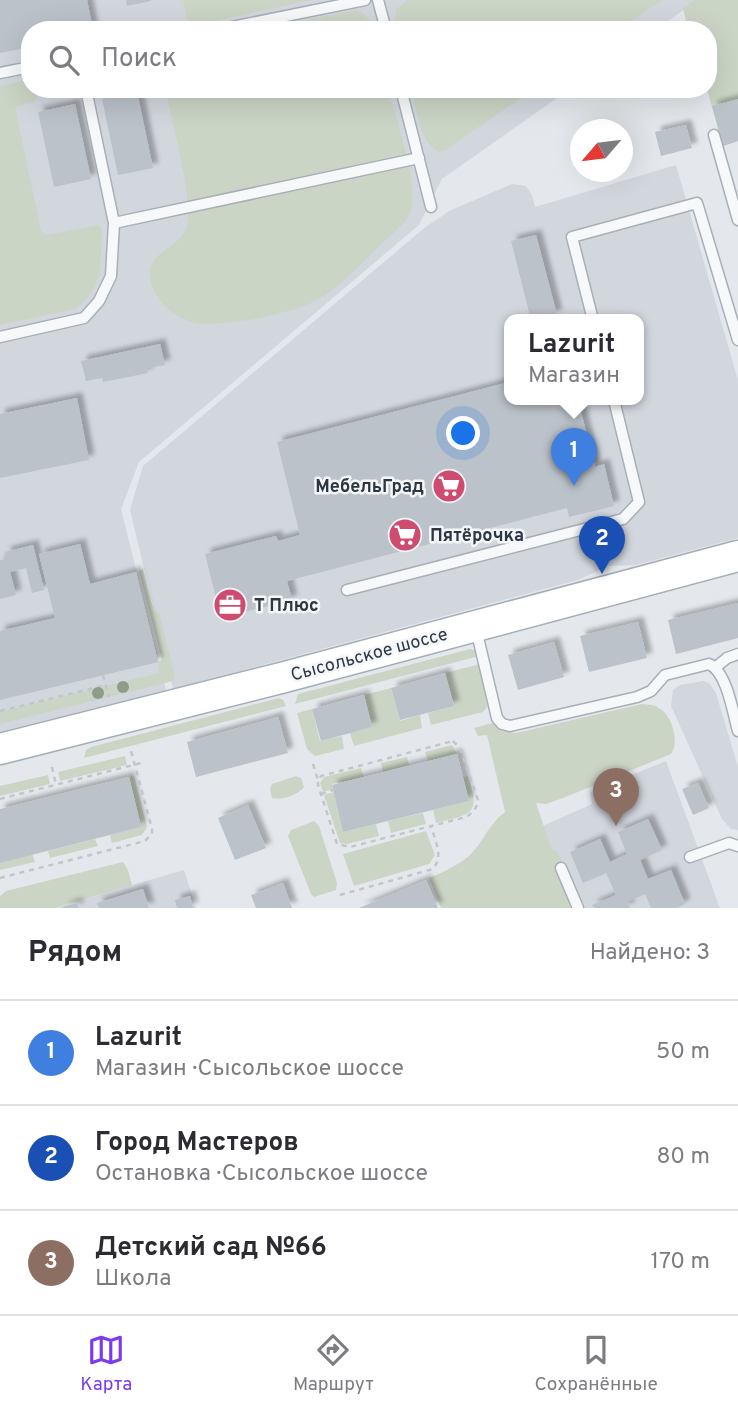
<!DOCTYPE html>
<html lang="ru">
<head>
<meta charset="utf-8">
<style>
  :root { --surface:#fff; --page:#f2f2f3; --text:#2b2b33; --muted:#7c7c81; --line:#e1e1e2; --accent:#7c3aed }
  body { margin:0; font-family:Overpass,sans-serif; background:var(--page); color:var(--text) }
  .compass { position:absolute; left:570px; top:119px; width:63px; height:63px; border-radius:50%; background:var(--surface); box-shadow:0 7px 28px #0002; rotate:242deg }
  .you { position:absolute; left:464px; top:434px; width:24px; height:24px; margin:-18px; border:5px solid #fff; border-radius:50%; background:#1a73e8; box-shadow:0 0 0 10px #1a73e833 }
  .badge { display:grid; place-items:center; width:46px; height:46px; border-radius:50%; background:var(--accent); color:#fff; font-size:23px; font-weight:700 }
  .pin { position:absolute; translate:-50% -58px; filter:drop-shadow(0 2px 4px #0008) }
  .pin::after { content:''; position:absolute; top:37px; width:24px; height:21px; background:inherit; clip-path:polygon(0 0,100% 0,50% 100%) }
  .popup { position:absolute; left:504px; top:314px; width:140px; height:91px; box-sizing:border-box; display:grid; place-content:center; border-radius:14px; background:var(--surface); filter:drop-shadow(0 2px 5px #0005); font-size:23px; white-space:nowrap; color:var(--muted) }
  .popup b { font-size:26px; color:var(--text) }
  .popup::after { content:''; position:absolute; left:50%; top:100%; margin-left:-14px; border:14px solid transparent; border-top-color:var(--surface) }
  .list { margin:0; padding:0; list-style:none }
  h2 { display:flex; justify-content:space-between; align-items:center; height:91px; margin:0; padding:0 28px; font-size:30px }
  h2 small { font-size:23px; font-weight:400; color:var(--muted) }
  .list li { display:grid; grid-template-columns:46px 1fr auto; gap:21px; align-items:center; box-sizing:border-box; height:105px; padding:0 28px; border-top:2px solid var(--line) }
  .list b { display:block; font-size:26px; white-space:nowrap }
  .list p { margin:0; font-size:23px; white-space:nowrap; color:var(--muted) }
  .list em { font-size:23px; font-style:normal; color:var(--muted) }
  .icon { flex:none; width:38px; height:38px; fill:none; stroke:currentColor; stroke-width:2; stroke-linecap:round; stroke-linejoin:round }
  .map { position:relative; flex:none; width:738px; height:908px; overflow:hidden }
  .search { position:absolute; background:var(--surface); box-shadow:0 7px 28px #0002; left:21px; right:21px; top:21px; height:77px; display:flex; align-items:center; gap:18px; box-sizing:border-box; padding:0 24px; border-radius:28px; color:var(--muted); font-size:26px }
  .sheet { height:406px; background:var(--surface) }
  nav { display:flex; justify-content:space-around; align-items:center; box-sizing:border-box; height:98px; border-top:2px solid var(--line); background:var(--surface); font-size:19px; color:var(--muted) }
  nav a { display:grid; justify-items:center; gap:4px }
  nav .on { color:var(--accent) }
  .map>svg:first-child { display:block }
  .built { fill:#d2d7de; fill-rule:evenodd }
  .green { fill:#cbd5c5 }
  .building { fill:#bbc2c9; filter:url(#shadow) }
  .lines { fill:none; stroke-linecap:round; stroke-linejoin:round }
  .lane-casing { stroke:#a9afb6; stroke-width:13 }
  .primary-casing { stroke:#a3aeb7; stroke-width:33 }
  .path { stroke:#c2c6cb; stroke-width:2.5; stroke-dasharray:5 5; stroke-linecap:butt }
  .lane { stroke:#f7f8fa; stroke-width:10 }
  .primary { stroke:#fff; stroke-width:30 }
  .tree { fill:#8d9d8a }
  .labels { text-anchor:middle; stroke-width:5; stroke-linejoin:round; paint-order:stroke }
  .poi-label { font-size:18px; font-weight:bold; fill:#2c3744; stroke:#f4f6f9; text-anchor:start }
  .street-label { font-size:18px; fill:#2c3744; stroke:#f4f6f9 }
</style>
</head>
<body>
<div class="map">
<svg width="738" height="908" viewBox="0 0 738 908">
  <defs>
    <filter id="shadow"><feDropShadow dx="5.5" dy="-5.5" stdDeviation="2" flood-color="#0004"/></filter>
  </defs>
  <rect width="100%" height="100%" fill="#e4e8ec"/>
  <path class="built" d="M0 0H698L655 30H30V89H570L442 179 419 225 139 462 121 509 166 690 0 732Z
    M676 165 738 380V538L636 565 608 566 578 580 173 689 130 510 143 466 423 229 449 211 512 184 526 186 532 195 535 207ZM509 320H639V400H509Z
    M703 681 709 683 716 693 738 767V830L731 829 722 819 671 706 673 690 680 685Z
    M666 761 720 908H525L497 846 592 804 590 792Z
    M184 870 196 908H54Z"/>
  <path class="green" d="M183 0H312L197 25 187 19Z
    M408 0H662L619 30H394L396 9Z
    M694 0H738V141L723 146 707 89 708 30H688L683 8Z
    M355 10C367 13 369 19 372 30H259Z
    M29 80 30 89H38L39 94 34 102 15 107 41 230 46 235 99 225 102 229 100 274 90 295 76 309 0 325V86Z
    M165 89H388C396 120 418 179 411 209 409 222 391 235 381 244 362 262 339 289 317 300 292 314 231 325 203 324 184 324 160 306 153 289 138 249 180 253 187 225 194 201 171 118 165 89Z
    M411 89H534L444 151 438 152C419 140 417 109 411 89Z
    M143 569 154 611 159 612 175 676 173 681 0 724V712L159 673 158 662 162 660 139 571Z
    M470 649 476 651 479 656 295 704 298 694Z
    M480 664 487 707 483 712 431 725 428 713 454 706 445 673Z
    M391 688 400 721 420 715 422 728 354 746 350 733 372 727 364 695Z
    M279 698 283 700 286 706 84 758 86 750 91 747Z
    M642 704C648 705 654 704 659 708 672 715 680 742 671 754L563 798 546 804 536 803 552 850 558 852 580 908H441L429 878C442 873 458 865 469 856 483 843 489 823 505 812L487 735 478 736 474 728 492 723 502 731 516 733Z
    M312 709 320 741 342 736 344 749 315 756 307 749 297 713Z
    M452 745 457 754 428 761 425 752Z
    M125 756 127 765 60 781 58 772Z
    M407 757 409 765 383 772 381 763Z
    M361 768 364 777 332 784 333 789 323 792 320 783 324 777Z
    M48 775 50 784 0 796V786Z
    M134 776 147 827 142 835 112 843 110 835 141 827 129 777Z
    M296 776 301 778 304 787C298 795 282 801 272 798L270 789 272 784Z
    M468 776C481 815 472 814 436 823L433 810 469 801 463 777Z
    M334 792 343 832 376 824 379 836 347 844 340 843 324 795Z
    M423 813 426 824 391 833 388 821Z
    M314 821 319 826 337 883 336 890 314 897 311 894 288 836 291 830Z
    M426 831 435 855 429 864 354 886 343 854Z
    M95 839 98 846 50 858 48 851Z
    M32 854 35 862 0 870V863Z
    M123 862 128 870 132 885 54 908H0V896L6 891Z"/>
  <path class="building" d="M0 0H87L93 30H30V47L0 53Z
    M126 0H151V1L127 6Z
    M137 92 153 168 118 175 102 99Z
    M738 99V141L723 146 712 106Z
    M75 104 91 179 54 187 38 112Z
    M686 125 692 148 661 156 655 132Z
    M536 235 557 315 531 320 511 241Z
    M160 344 165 365 147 368 148 373 103 382 102 378 86 381 81 361Z
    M509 382V400H578L595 467 604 464 614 506 569 517 567 508 287 581 292 600 221 618 205 554 276 536 278 541 300 535 277 442Z
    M77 398 89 460 0 478V414Z
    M80 544 90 584 136 572 158 662 0 700V631L55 618 39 554Z
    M33 545 44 590 32 593 26 568 10 572 16 595 0 599V560L7 559 5 552Z
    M738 603V638L676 654 668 620Z
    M638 622 647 658 589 672 580 636Z
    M554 642 564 677 518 690 508 655Z
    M445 673 454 706 400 720 391 688Z
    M364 695 372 727 321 741 312 709Z
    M278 717 288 753 196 777 187 742Z
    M457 754 469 801 343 832 332 785Z
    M129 777 141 827 0 863V809Z
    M698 783 709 808 693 815 682 789Z
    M248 805 266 848 235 860 218 818Z
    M648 819 662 850 640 860 648 879 671 870 685 904 677 908H651L645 894 627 902 630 908H594L592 905 616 895 606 873 583 883 570 852 600 839 610 862 627 854 618 832Z
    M426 880 438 908H359Z
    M283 883 292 908H256L251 895Z
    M143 889 149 908H99L97 903Z
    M190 896 193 908H177L175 900Z
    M77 903 79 908H63V907Z"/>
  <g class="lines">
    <defs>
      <path id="lane" d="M378 0 386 30
        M217 30 365 0
        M0 73 30 67
        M401 89 431 207
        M714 135 738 220
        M114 223 419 158
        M593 320 572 237 697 203 738 340
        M0 337 84 318 99 301 111 276 114 223 86 89
        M347 590 623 519 639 502 614 400
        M476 629 497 718 502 724 510 726 637 697 651 691 665 675 709 664C727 672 733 713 738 731
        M716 667 727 658 738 654
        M690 857 729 843 738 846
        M561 868 578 908"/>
      <path id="primary" d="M0 749 281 678 738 556"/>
    </defs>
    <use href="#lane" class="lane-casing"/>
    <use href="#primary" class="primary-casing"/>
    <path class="path" d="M601 538 608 565
      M103 675 109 697
      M0 711 106 685
      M453 741 460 748 478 800C477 808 473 813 466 817L350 847 337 844 318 785V780L321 776Z
      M313 764 318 780
      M52 767 56 785
      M321 794 333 790
      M0 799 141 763
      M0 878 145 841 152 834V829L130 747
      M340 895 433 869C444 856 435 841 431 826"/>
    <use href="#lane" class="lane"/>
    <use href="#primary" class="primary"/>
  </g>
  <g class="tree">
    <circle cx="123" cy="687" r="6"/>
    <circle cx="98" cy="693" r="6"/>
  </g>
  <defs>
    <symbol id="supermarket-disc" viewBox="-11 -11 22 22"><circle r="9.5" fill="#cd4c70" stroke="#f4f6f9"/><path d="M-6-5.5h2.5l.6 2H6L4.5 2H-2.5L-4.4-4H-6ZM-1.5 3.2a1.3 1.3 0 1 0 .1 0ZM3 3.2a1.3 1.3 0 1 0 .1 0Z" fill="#fff"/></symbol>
    <symbol id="office-disc" viewBox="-11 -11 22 22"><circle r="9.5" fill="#cd4c70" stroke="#f4f6f9"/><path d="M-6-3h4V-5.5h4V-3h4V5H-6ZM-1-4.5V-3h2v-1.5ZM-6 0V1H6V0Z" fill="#fff"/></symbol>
  </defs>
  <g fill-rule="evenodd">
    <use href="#supermarket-disc" x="430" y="467" width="38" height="38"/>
    <use href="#supermarket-disc" x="386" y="516" width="38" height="38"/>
    <use href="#office-disc" x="211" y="586" width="38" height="38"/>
  </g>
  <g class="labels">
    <g class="poi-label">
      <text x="424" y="492" text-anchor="end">МебельГрад</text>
      <text x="430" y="541">Пятёрочка</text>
      <text x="254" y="611">Т Плюс</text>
    </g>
    <g class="street-label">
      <text transform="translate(369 654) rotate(-15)" y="6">Сысольское шоссе</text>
    </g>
  </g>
</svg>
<svg class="compass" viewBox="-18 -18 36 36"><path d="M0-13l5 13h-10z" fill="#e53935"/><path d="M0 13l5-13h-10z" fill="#7c7c81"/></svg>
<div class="you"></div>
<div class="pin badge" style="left:574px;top:486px;background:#3f7fe0">1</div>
<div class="popup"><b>Lazurit</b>Магазин</div>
<div class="pin badge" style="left:602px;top:574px;background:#1a4fb4">2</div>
<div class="pin badge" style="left:616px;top:826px;background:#8d6e63">3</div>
<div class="search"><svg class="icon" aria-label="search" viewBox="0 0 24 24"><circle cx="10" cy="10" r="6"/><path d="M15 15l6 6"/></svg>Поиск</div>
</div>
<section class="sheet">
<h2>Рядом<small>Найдено: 3</small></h2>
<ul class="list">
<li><span class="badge" style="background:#3f7fe0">1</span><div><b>Lazurit</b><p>Магазин · Сысольское шоссе</p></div><em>50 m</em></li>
<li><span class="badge" style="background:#1a4fb4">2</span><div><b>Город Мастеров</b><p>Остановка · Сысольское шоссе</p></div><em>80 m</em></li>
<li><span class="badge" style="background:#8d6e63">3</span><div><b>Детский сад №66</b><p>Школа</p></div><em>170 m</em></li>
</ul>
</section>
<nav>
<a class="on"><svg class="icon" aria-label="map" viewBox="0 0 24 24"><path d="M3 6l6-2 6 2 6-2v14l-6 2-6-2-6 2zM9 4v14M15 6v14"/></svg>Карта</a>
<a><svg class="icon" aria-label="directions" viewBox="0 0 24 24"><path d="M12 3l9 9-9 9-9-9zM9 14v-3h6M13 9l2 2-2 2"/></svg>Маршрут</a>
<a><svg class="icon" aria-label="saved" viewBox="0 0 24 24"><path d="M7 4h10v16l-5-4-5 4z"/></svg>Сохранённые</a>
</nav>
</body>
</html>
